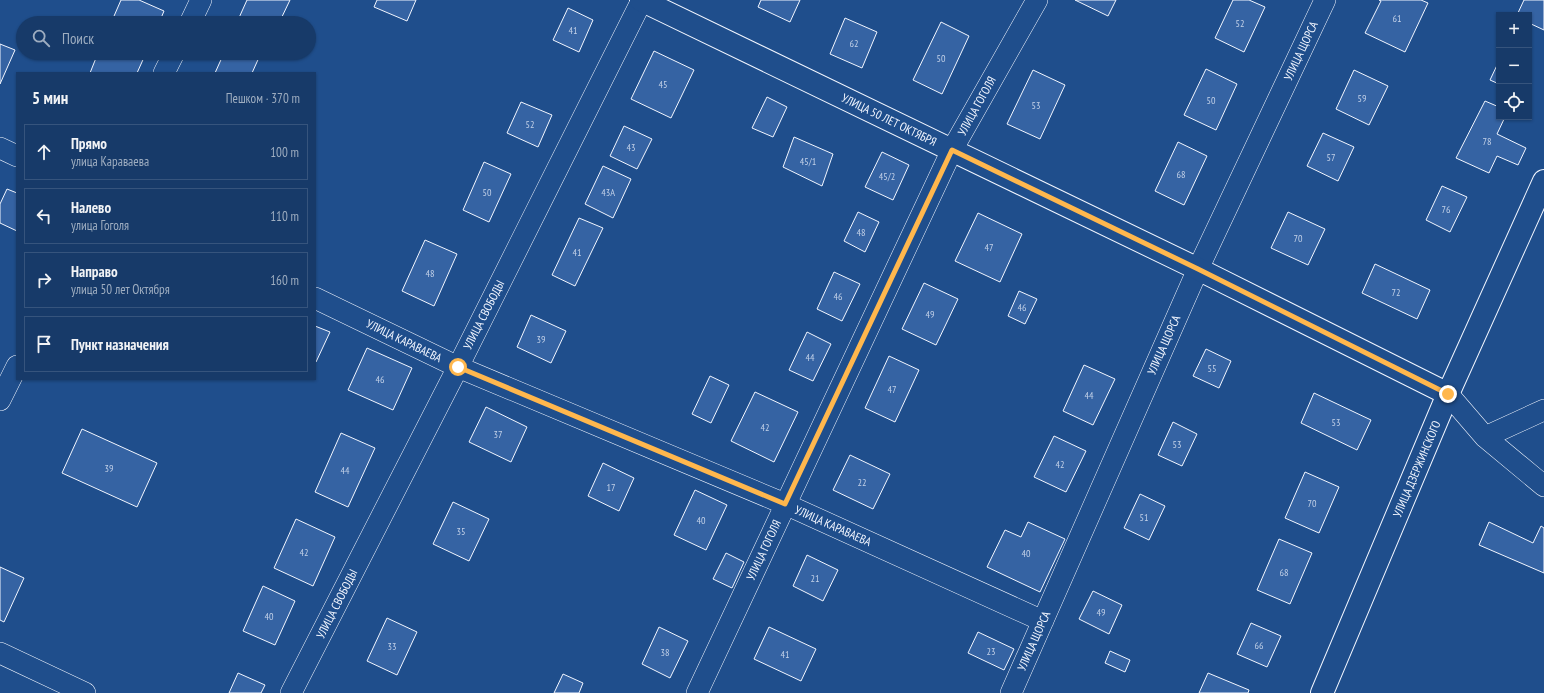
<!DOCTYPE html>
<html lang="ru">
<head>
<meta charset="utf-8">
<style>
  :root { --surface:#173a69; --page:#244571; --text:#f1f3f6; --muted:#9eadc0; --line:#36547d }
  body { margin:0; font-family:"PT Sans Narrow",sans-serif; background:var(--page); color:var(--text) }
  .controls { position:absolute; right:12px; top:12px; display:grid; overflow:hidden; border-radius:0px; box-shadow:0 1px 3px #0004 }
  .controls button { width:36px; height:36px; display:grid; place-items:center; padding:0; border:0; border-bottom:1px solid var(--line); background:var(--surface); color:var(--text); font:20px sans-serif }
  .stop { position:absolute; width:12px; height:12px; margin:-9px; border:3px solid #ffb74d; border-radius:50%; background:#fff }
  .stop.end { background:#ffb74d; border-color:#fff; box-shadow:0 1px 4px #0008 }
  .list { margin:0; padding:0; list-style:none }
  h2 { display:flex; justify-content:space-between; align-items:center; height:52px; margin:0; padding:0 16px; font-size:17px }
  h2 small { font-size:13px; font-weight:400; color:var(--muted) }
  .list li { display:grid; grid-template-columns:26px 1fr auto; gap:12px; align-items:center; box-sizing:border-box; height:56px; margin:0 8px 8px; padding:0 8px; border:1px solid var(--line); border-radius:0px }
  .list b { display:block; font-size:15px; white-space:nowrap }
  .list p { margin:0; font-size:13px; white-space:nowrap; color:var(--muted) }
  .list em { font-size:13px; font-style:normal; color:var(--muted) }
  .icon { flex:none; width:22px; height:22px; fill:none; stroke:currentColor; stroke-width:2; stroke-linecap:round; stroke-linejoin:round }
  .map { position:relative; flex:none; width:1544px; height:693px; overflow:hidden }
  .search { position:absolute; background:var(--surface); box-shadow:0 1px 3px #0004; left:16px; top:16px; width:300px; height:44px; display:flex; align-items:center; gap:10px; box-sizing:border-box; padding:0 14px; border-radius:22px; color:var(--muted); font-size:15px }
  .panel { position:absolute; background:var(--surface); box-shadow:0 1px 3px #0004; left:16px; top:72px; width:300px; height:308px; border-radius:0px }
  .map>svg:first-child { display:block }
  .building { fill:#3563a3; stroke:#f2f6ff }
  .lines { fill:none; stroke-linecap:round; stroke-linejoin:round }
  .street-casing { stroke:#f2f6ff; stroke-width:22 }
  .secondary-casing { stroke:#f2f6ff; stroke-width:24 }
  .street { stroke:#1f4e8c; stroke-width:21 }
  .secondary { stroke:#1f4e8c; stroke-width:22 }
  .route { stroke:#ffb74d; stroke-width:5 }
  .labels { text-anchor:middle; stroke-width:3; stroke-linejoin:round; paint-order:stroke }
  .number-label { font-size:10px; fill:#c3d1e8 }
  .street-label { font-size:12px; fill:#f2f6ff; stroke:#1f4e8c }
</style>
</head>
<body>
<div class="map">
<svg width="1544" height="693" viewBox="0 0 1544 693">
  <rect width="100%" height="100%" fill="#1f4e8c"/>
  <path class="building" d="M121 0H139L164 11 159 23H111Z
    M247 0H290L279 23H244L238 20Z
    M377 0H416L407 21 374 7Z
    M761 0H800L790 22 758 7Z
    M1075 0H1116L1108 16Z
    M1233 0H1249L1265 7 1244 52 1215 38Z
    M1379 0H1421L1428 3 1405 52 1365 33 1381 1Z
    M1524 0H1544V30L1529 23V15H1517Z
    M568 8 593 20 579 52 553 40Z
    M845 18 877 32 862 68 830 54Z
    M941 22 969 36 942 94 913 80Z
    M0 44 15 50 0 84Z
    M654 51 694 70 671 118 631 99Z
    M98 53H146L137 73H90Z
    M224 53H261L252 73H215Z
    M1499 61V84L1490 80Z
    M1206 69 1237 84 1216 130 1184 115Z
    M1033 70 1065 85 1040 139 1007 124Z
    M1354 70 1388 86 1369 125 1336 109Z
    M767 97 787 107 773 137 752 128Z
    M1485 101 1499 107V117H1505L1497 134 1526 148 1518 165 1497 156 1489 173 1456 158Z
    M521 102 552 115 538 147 507 133Z
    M624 126 652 139 637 169 610 156Z
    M1323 133 1354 147 1338 181 1307 166Z
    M794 137 833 154 822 186 783 167Z
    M1178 142 1207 156 1184 205 1155 191Z
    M882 152 909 165 893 200 865 187Z
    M484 162 511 174 489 222 463 210Z
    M603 166 631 179 613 218 585 204Z
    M1442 186 1467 197 1450 232 1426 220Z
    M7 189 17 193V231L0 223V204Z
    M858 212 879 222 865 252 844 241Z
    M1288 212 1325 229 1308 265 1271 248Z
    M978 213 1022 234 1000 282 955 261Z
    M579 218 603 228 575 286 552 275Z
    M425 240 457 254 434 306 402 291Z
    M1375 264 1430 290 1417 319 1362 293Z
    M834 272 860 284 842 321 817 309Z
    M924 283 958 299 936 345 902 329Z
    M1019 291 1037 299 1025 324 1008 316Z
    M531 315 566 331 551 363 517 347Z
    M315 326 330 332 316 362 315 361Z
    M807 332 831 344 813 381 789 370Z
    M367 348 412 368 393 410 348 390Z
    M1206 349 1231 361 1219 388 1193 376Z
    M889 356 919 370 895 422 865 408Z
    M1084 365 1115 379 1093 425 1063 411Z
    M710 376 729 385 711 423 692 414Z
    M755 392 798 412 774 462 731 441Z
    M1314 393 1371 420 1357 450 1301 423Z
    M486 407 527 427 511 462 469 442Z
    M1173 422 1197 434 1182 466 1158 455Z
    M82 429 157 463 137 507 62 473Z
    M341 433 375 448 348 507 315 492Z
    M1054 436 1086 451 1066 492 1034 477Z
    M850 455 890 474 873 509 833 490Z
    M603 463 634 478 619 511 588 496Z
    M1305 472 1339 487 1319 533 1285 518Z
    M695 490 727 505 706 550 674 535Z
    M1140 494 1165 506 1149 540 1124 528Z
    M453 502 489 519 469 561 433 544Z
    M296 519 335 537 313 586 274 568Z
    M1028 522 1065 539 1040 592 987 567 1005 530 1021 537Z
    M1489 522 1533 543 1541 526 1544 528V573L1479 545Z
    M1279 539 1312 553 1290 604 1257 590Z
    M726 553 744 562 732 588 713 579Z
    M807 555 838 570 823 601 793 586Z
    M0 567 24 578 4 622 0 620Z
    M263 586 295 601 275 645 243 631Z
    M1093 591 1122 605 1109 634 1079 619Z
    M387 618 417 632 397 675 367 661Z
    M1251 623 1281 636 1267 667 1237 654Z
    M659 627 688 641 670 678 642 664Z
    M769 627 816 649 801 681 754 659Z
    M978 632 1014 649 1004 670 968 653Z
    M1110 651 1130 660 1125 672 1105 663Z
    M238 673 265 685 261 693H229Z
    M1208 673 1249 690 1248 693H1199Z
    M563 674 583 683 579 693H554Z"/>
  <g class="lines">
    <defs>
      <path id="street" d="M190 23 201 0
        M164 73 174 53
        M0 148 17 156
        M315 298 458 367 785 504 1043 621
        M1448 394 1485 437 1544 486
        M0 400 17 366
        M1485 437 1544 410
        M0 653 85 693
        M291 693 458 367 642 0
        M697 693 952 150 1037 0
        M1011 693 1198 269 1325 0"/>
      <path id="secondary" d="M641 0 1198 269 1448 394
        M1322 693 1448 394 1544 181"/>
    </defs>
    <use href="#street" class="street-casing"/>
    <use href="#secondary" class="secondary-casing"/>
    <use href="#street" class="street"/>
    <use href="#secondary" class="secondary"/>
  </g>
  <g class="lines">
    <path class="route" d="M458 367 785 504 952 150 1198 269 1448 394"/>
  </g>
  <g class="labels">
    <g class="number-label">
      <text x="1397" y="22">61</text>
      <text x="1240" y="27">52</text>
      <text x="573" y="34">41</text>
      <text x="854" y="47">62</text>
      <text x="941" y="62">50</text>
      <text x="663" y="88">45</text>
      <text x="1362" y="102">59</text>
      <text x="1211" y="104">50</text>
      <text x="1036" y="109">53</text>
      <text x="530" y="128">52</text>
      <text x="1487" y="145">78</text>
      <text x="631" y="151">43</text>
      <text x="1331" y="161">57</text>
      <text x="808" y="165">45/1</text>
      <text x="1181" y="178">68</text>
      <text x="887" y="180">45/2</text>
      <text x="487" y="196">50</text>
      <text x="608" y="196">43А</text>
      <text x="1446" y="213">76</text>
      <text x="861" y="236">48</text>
      <text x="1298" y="242">70</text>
      <text x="989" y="251">47</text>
      <text x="577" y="256">41</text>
      <text x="430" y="277">48</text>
      <text x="1396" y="296">72</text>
      <text x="838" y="300">46</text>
      <text x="1022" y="311">46</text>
      <text x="930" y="318">49</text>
      <text x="541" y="343">39</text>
      <text x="810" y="361">44</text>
      <text x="1212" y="372">55</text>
      <text x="380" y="383">46</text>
      <text x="892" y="393">47</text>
      <text x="1089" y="399">44</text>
      <text x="1336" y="426">53</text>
      <text x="765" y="431">42</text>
      <text x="498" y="438">37</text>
      <text x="1177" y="448">53</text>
      <text x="1060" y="468">42</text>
      <text x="109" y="472">39</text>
      <text x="345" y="474">44</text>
      <text x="862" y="486">22</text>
      <text x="611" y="491">17</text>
      <text x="1312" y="507">70</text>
      <text x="1144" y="521">51</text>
      <text x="701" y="524">40</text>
      <text x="461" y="535">35</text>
      <text x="304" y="556">42</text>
      <text x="1026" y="557">40</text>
      <text x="1284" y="576">68</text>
      <text x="815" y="582">21</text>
      <text x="1101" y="616">49</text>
      <text x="269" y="620">40</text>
      <text x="1259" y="649">66</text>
      <text x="392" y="650">33</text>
      <text x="991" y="655">23</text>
      <text x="665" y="656">38</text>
      <text x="785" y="658">41</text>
    </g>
    <g class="street-label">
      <text transform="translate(1301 51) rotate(-65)" y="4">УЛИЦА ЩОРСА</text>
      <text transform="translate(977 106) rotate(-61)" y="4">УЛИЦА ГОГОЛЯ</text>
      <text transform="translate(889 120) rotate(26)" y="4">УЛИЦА 50 ЛЕТ ОКТЯБРЯ</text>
      <text transform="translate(484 315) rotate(-63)" y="4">УЛИЦА СВОБОДЫ</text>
      <text transform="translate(404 341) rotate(26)" y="4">УЛИЦА КАРАВАЕВА</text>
      <text transform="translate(1164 345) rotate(-66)" y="4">УЛИЦА ЩОРСА</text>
      <text transform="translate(1417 469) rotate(-67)" y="4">УЛИЦА ДЗЕРЖИНСКОГО</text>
      <text transform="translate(833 526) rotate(24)" y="4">УЛИЦА КАРАВАЕВА</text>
      <text transform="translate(764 550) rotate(-65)" y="4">УЛИЦА ГОГОЛЯ</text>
      <text transform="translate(337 604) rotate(-63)" y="4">УЛИЦА СВОБОДЫ</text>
      <text transform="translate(1034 641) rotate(-66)" y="4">УЛИЦА ЩОРСА</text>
    </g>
  </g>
</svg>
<div class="controls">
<button>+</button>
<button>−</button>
<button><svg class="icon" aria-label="locate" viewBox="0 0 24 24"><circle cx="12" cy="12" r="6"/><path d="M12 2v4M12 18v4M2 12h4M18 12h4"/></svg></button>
</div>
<div class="stop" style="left:458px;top:367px"></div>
<div class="stop end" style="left:1448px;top:394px"></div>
<div class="search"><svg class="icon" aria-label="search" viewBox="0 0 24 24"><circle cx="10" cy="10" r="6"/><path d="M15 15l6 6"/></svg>Поиск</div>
<section class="panel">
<h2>5 мин<small>Пешком · 370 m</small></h2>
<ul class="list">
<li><svg class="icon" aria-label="ahead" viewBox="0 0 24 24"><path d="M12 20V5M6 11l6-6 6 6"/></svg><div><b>Прямо</b><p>улица Караваева</p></div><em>100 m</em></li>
<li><svg class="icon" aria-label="left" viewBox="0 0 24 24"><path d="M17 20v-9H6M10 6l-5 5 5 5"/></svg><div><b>Налево</b><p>улица Гоголя</p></div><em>110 m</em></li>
<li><svg class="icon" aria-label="right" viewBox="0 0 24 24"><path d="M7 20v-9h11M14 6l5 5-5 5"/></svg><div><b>Направо</b><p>улица 50 лет Октября</p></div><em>160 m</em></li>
<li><svg class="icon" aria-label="arrive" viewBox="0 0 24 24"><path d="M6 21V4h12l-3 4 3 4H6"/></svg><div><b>Пункт назначения</b></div></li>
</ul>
</section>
</div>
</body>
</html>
